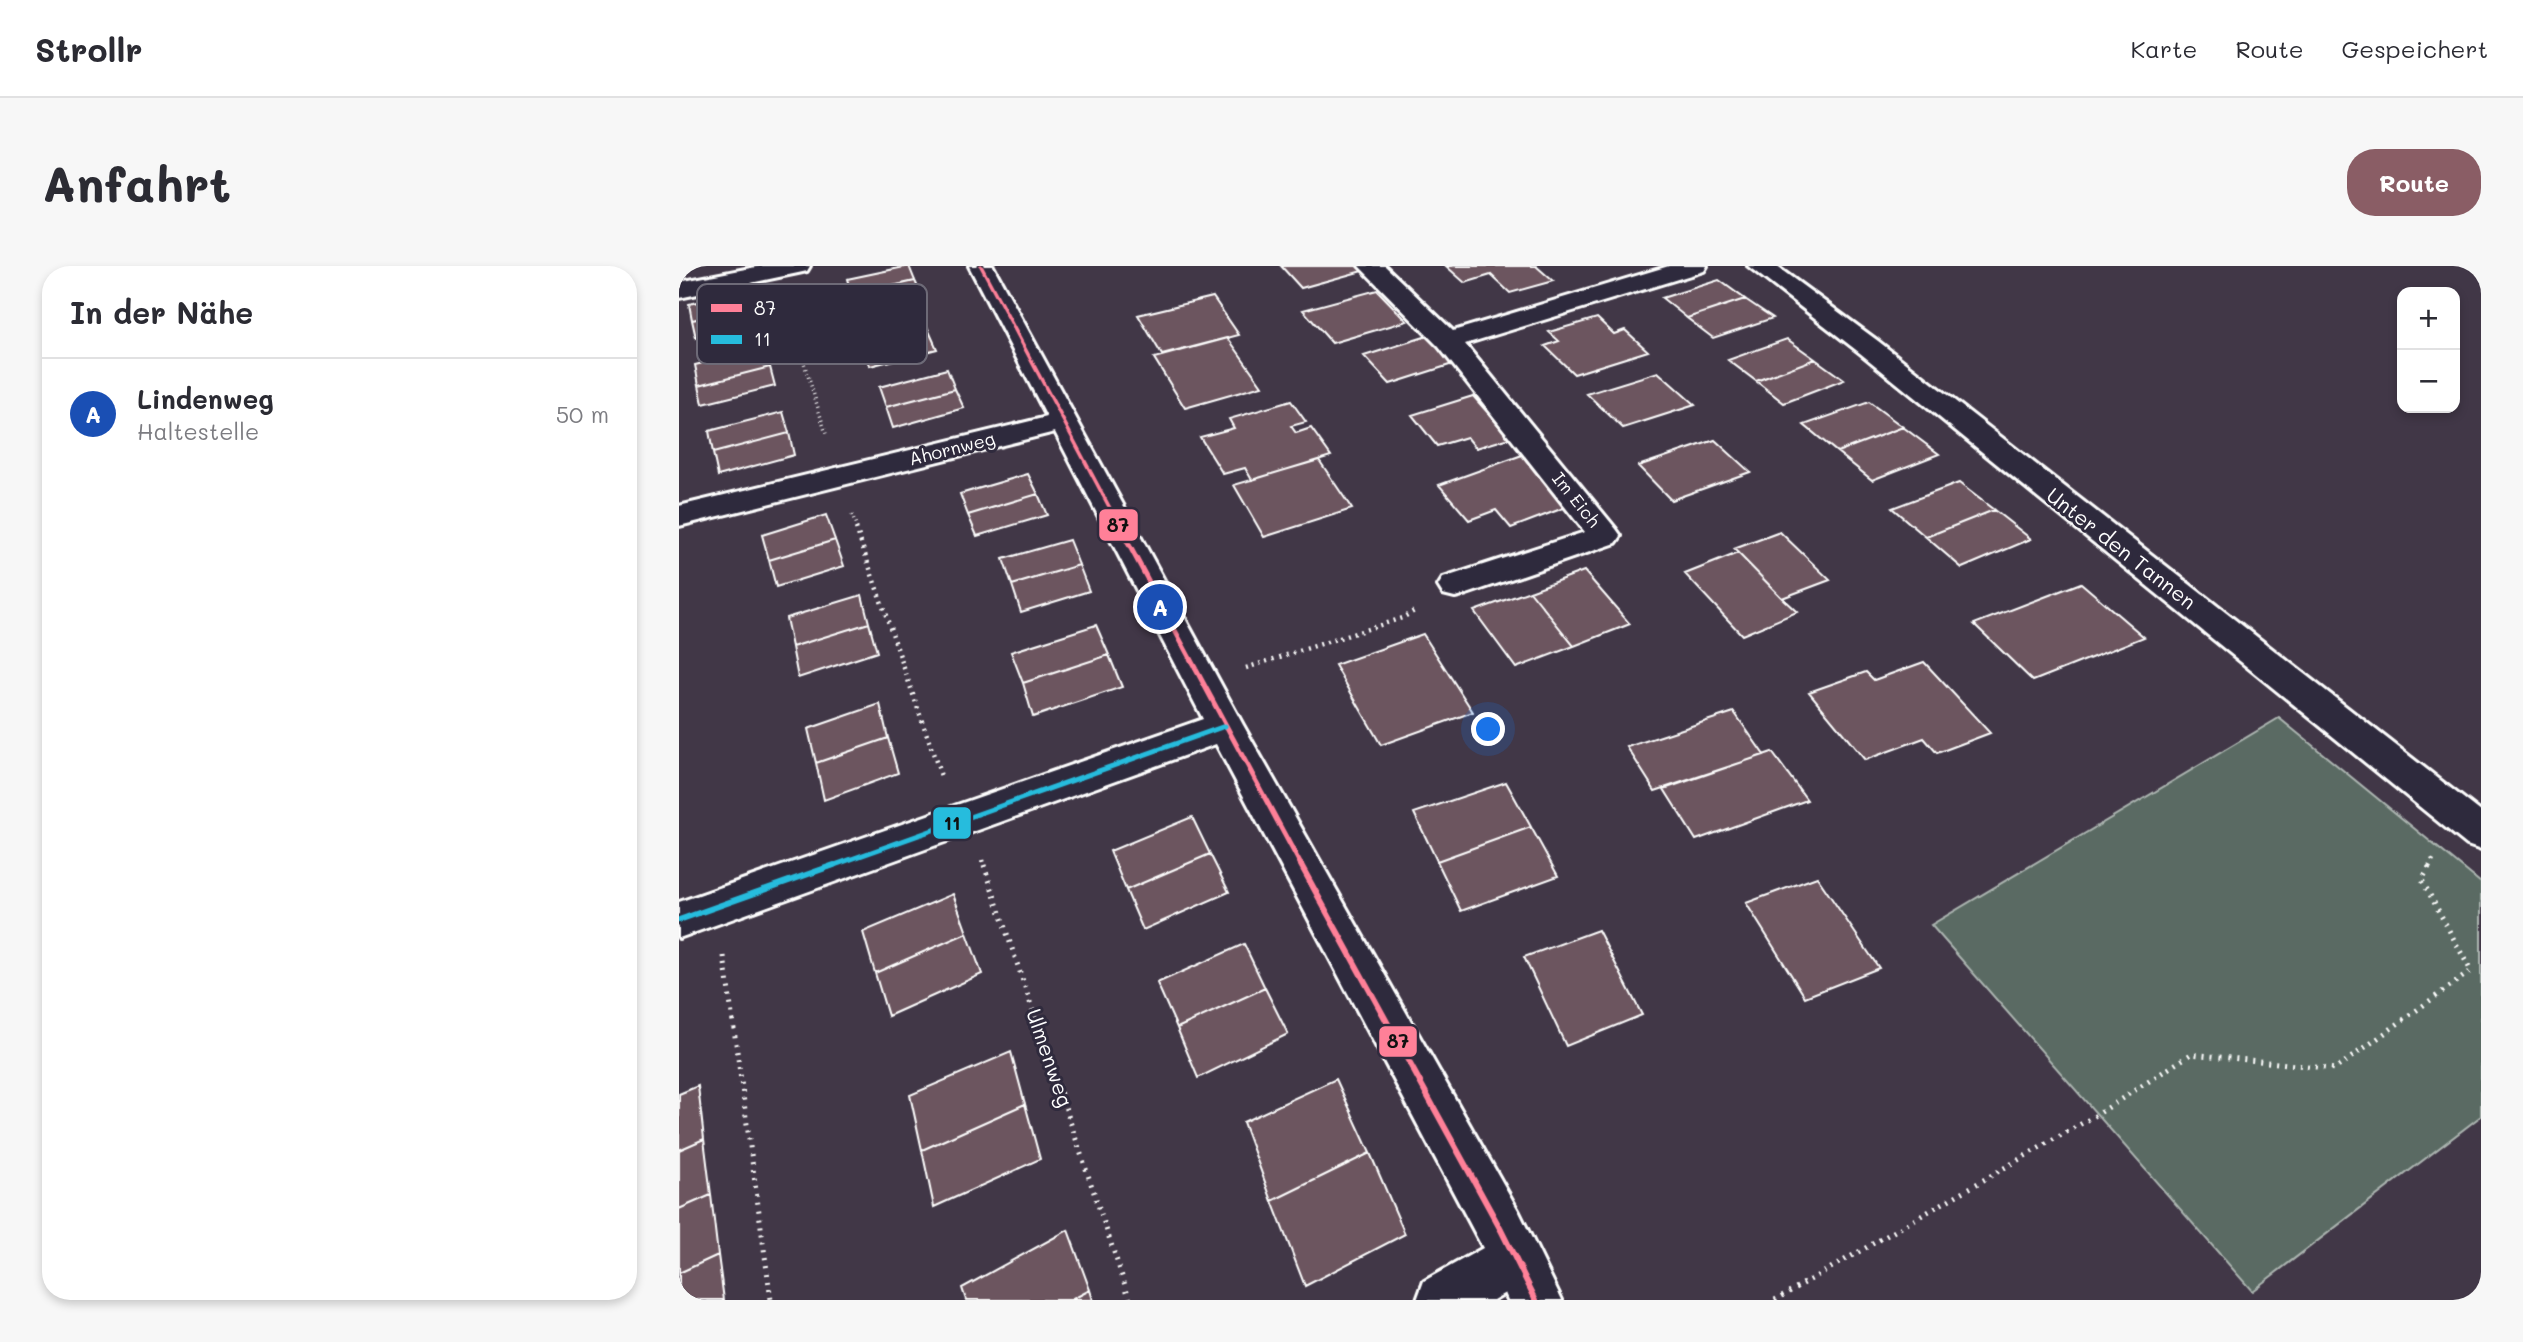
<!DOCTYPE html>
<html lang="de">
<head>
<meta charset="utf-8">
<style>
  :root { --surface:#fff; --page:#f7f7f7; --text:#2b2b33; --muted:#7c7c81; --line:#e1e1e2; --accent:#8a5d65 }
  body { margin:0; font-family:Mali,sans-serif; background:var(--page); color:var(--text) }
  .controls { position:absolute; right:21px; top:21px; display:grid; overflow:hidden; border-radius:14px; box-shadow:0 4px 10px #0003 }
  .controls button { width:63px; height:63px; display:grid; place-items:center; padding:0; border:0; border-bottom:2px solid var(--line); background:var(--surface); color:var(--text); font:35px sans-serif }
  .you { position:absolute; left:810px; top:464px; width:24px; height:24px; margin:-18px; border:5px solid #fff; border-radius:50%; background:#1a73e8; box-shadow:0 0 0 10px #1a73e833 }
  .badge { display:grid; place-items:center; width:46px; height:46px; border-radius:50%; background:var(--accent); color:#fff; font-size:23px; font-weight:700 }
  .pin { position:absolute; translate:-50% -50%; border:4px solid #fff; box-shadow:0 2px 7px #0006 }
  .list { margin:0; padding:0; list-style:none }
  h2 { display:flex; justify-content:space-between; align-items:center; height:91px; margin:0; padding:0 28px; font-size:30px }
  h2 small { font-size:23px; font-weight:400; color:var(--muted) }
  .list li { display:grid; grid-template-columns:46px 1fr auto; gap:21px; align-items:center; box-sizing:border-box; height:112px; padding:0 28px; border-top:2px solid var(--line) }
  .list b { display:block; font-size:26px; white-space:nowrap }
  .list p { margin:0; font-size:23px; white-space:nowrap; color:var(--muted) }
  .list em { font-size:23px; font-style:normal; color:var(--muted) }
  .map { position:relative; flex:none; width:1802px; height:1034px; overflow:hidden; border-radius:28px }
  header { display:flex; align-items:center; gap:42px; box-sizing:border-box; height:98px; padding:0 35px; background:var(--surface); border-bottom:2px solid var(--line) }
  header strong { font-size:33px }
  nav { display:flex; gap:38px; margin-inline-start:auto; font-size:24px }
  .intro { display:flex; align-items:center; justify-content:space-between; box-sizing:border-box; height:168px; padding:0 42px }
  h1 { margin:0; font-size:49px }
  .button { padding:18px 32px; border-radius:28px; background:var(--accent); color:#fff; font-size:24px; font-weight:700 }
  main { display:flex; gap:42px; padding:0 42px }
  aside { flex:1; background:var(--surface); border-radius:28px; box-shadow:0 4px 10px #0003 }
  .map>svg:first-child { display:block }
  .green { fill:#5a6b63; stroke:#acb5b1; stroke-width:2 }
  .building { fill:#6c555e; stroke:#fff; stroke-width:2 }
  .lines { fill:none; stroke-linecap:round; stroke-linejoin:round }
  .minor-casing { stroke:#fff; stroke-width:6 }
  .path-far2 { stroke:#fff; stroke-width:3.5; stroke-dasharray:1 3.5; stroke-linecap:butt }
  .path-far1 { stroke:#fff; stroke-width:4.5; stroke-dasharray:2 5; stroke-linecap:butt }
  .path { stroke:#fff; stroke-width:5; stroke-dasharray:2 6; stroke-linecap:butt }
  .minor { fill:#2f2a3d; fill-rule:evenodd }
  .bus-1-far2-casing { stroke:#2f2a3d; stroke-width:7 }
  .bus-1-far1-casing { stroke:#2f2a3d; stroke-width:10 }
  .bus-1-casing { stroke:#2f2a3d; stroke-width:11 }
  .bus-2-far1-casing { stroke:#2f2a3d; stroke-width:10 }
  .bus-2-casing { stroke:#2f2a3d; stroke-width:11 }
  .bus-1-far2 { stroke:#ff8098; stroke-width:3.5 }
  .bus-1-far1 { stroke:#ff8098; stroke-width:5 }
  .bus-1 { stroke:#ff8098; stroke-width:6 }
  .bus-2-far1 { stroke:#26bcdd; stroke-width:5 }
  .bus-2 { stroke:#26bcdd; stroke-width:6 }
  .labels { text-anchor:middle; stroke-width:6; stroke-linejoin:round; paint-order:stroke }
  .far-street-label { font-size:18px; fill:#fff; stroke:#2f2a3d }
  .street-label { font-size:21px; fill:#fff; stroke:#2f2a3d }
  .key { fill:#2f2a3d; stroke:#6d6a77; stroke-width:2 }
  .key-label { font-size:19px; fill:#fff }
  .line-badge { stroke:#2f2a3d; stroke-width:2.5 }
  .pale-badge-label { font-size:19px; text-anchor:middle; font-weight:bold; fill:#111 }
</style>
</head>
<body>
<header>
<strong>Strollr</strong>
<nav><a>Karte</a><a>Route</a><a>Gespeichert</a></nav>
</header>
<div class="intro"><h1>Anfahrt</h1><a class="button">Route</a></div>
<main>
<aside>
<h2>In der Nähe<small></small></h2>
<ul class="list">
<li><span class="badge" style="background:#1a4fb4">A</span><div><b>Lindenweg</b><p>Haltestelle</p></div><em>50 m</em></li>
</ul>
</aside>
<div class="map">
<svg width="1802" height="1034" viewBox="0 0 1802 1034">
  <rect width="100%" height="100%" fill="#413747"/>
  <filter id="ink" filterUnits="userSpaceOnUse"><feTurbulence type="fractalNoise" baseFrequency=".0143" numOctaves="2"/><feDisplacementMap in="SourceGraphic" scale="14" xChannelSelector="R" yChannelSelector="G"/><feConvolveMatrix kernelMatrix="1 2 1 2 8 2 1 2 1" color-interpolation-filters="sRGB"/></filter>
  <g filter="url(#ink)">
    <path class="green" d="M1600 452 1802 617V850L1573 1025 1252 659Z"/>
    <path class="building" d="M230 0 236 15 173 29 168 13Z
      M602 0H683L687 4 622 22Z
      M767 0H857L874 15 831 27 812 9 786 17Z
      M1040 14 1066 33 1008 52 983 32Z
      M236 15 243 30 179 46 173 29Z
      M75 23 80 40 13 54 10 38Z
      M698 24 728 55 653 77 624 44Z
      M534 31 560 69 483 89 459 49Z
      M1066 33 1094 52 1034 72 1008 52Z
      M80 40 85 56 17 72 13 54Z
      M243 48 250 65 185 81 178 64Z
      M918 52 935 68 946 64 969 85 895 108 866 80 880 75 870 66Z
      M250 65 258 83 191 100 185 81Z
      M752 69 780 96 711 118 685 90Z
      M549 72 583 120 506 142 475 92Z
      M1108 73 1136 93 1077 115 1049 94Z
      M86 82 91 101 20 119 16 99Z
      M1136 93 1165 114 1105 137 1077 115Z
      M91 101 96 120 24 138 20 119Z
      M268 103 276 123 207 141 200 121Z
      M979 106 1016 139 944 162 908 128Z
      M276 123 285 142 214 162 207 141Z
      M794 130 831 172 797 182 788 171 758 180 733 149Z
      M612 135 627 156 612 160 617 167 632 162 652 190 573 214 566 202 544 208 521 171 555 162 550 153Z
      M1190 136 1224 161 1158 186 1125 159Z
      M104 146 110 167 34 187 30 165Z
      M1224 161 1260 188 1193 214 1158 186Z
      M110 167 115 189 39 210 34 187Z
      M1036 174 1071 206 992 234 959 200Z
      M846 188 895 238 832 262 817 244 790 254 760 219Z
      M640 194 673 243 585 271 555 219Z
      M349 208 359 228 289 249 281 228Z
      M1280 217 1315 244 1247 271 1213 242Z
      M359 228 368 249 298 270 289 249Z
      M1315 244 1352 273 1283 302 1247 271Z
      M147 249 156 274 90 294 83 269Z
      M1101 266 1151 314 1103 332 1055 283Z
      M156 274 165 300 97 321 90 294Z
      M390 274 400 299 333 319 324 293Z
      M1059 287 1103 332 1118 346 1063 369 1006 308Z
      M400 299 410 325 342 346 333 319Z
      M905 305 951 358 895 380 851 325Z
      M1402 317 1465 371 1354 415 1295 358Z
      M851 325 895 380 837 402 795 345Z
      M183 329 190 357 113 381 107 352Z
      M190 357 198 386 119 412 113 381Z
      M417 359 430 389 344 417 332 386Z
      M744 368 794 446 702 479 656 399Z
      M430 389 443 421 354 451 344 417Z
      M1245 396 1311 467 1258 487 1245 472 1186 494 1130 426 1187 406 1195 414Z
      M201 438 209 472 137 497 129 463Z
      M1055 446 1085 489 976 525 948 481Z
      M209 472 219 507 145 534 137 497Z
      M1093 486 1128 534 1017 574 985 523Z
      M827 516 852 561 758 595 735 547Z
      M513 551 531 588 447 624 431 585Z
      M852 561 879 610 782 645 758 595Z
      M531 588 550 626 464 664 447 624Z
      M1138 611 1200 702 1126 731 1067 637Z
      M274 628 288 667 196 707 184 666Z
      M919 664 963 749 887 780 845 691Z
      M288 667 303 708 209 750 196 707Z
      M565 678 586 722 498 762 478 717Z
      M586 722 609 768 519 812 498 762Z
      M332 786 346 838 243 884 231 829Z
      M657 813 691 887 593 935 564 856Z
      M19 820 25 873 0 884V828Z
      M346 838 361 893 255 941 243 884Z
      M25 873 32 929 0 943V884Z
      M691 887 726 968 626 1020 593 935Z
      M32 929 39 989 0 1007V943Z
      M389 964 411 1024 392 1034H287L283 1022Z
      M39 989 45 1034H0V1007Z
      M411 1024 414 1034H392Z"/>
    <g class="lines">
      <defs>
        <path id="minor" d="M82 0H131L128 5 119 7 0 32V16Z
          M290 0H314L564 459 840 946 883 1034H829L826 1027 814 1034H738L745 1015 804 982 537 478 0 672V636L524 453 376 166 0 260V240L368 151Z
          M680 0H706L774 65 990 0H1028L1025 5 786 78 937 263 942 270 937 277 788 328 776 331 764 328 759 320 764 312 906 266 760 81Z
          M1069 0H1097L1199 75 1802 546V584L1788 579 1181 87Z"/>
      </defs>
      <use href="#minor" class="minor-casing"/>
      <path class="path-far2" d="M108 42 148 171
        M173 249 178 263"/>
      <path class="path-far1" d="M177 262 263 513
        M567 402 723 352 737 344
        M303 594 305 601
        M1750 601 1755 591"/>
      <path class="path" d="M305 599 451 1034
        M45 690 92 1034
        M1096 1034 1419 848 1512 788 1656 803 1792 705 1743 614 1751 599"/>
      <use href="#minor" class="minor"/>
      <defs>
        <path id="bus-1-far2" d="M302 0 442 263"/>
        <path id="bus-1-far1" d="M441 262 623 601"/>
        <path id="bus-1" d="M622 599 822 964 857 1034"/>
        <path id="bus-2-far1" d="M150 601 546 460"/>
        <path id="bus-2" d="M0 654 155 599"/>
      </defs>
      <use href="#bus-1-far2" class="bus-1-far2-casing"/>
      <use href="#bus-1-far1" class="bus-1-far1-casing"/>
      <use href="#bus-1" class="bus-1-casing"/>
      <use href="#bus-2-far1" class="bus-2-far1-casing"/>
      <use href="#bus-2" class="bus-2-casing"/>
      <use href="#bus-1-far2" class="bus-1-far2"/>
      <use href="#bus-1-far1" class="bus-1-far1"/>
      <use href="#bus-1" class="bus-1"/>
      <use href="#bus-2-far1" class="bus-2-far1"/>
      <use href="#bus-2" class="bus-2"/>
    </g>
  </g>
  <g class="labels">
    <g class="far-street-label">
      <text transform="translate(273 183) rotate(-14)" y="6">Ahornweg</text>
      <text transform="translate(897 234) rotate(51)" y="6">Im Eich</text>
    </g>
    <g class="street-label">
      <text transform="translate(1442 283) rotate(38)" y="7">Unter den Tannen</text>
      <text transform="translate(370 792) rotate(71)" y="7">Ulmenweg</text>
    </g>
  </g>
  <rect x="18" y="18" width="230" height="80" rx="10" class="key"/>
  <rect x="32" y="38" width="31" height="8" fill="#ff8098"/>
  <rect x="32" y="69" width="31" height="9" fill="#26bcdd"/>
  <g class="key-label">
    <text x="75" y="49">87</text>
    <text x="75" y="80">11</text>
  </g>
  <g class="line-badge">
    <rect x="419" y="242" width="41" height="34" rx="7" fill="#ff8098"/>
    <rect x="253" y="540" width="40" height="34" rx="7" fill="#26bcdd"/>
    <rect x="699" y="759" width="40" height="33" rx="7" fill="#ff8098"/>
  </g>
  <g class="pale-badge-label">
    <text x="439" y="266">87</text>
    <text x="273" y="564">11</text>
    <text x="719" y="782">87</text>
  </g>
</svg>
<div class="controls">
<button>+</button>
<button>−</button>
</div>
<div class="you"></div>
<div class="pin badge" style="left:481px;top:341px;background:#1a4fb4">A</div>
</div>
</main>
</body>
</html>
